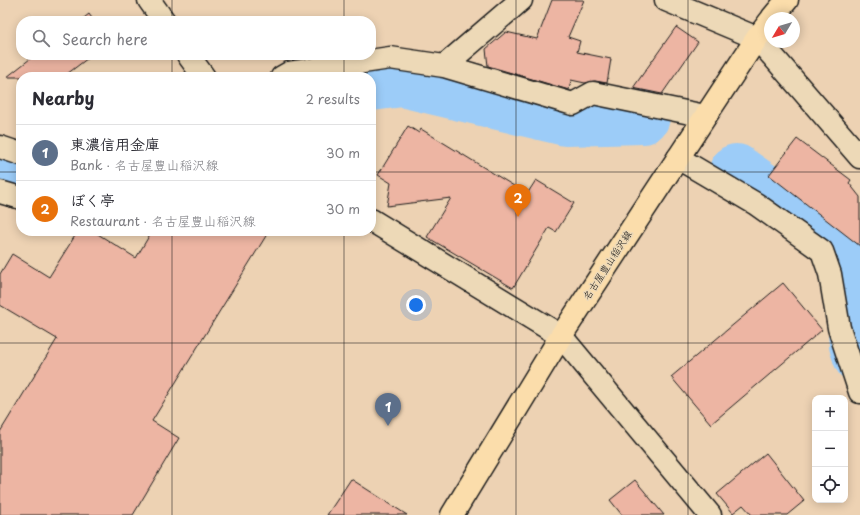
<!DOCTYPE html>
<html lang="en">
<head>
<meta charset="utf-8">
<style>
  :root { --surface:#fff; --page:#f7f7f7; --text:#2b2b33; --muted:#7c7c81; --line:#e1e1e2; --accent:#c8321e }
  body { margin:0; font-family:"Playpen Sans","Klee One",sans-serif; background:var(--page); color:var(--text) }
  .controls { position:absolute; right:12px; bottom:12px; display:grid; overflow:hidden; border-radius:8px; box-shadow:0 2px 10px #0003 }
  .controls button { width:36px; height:36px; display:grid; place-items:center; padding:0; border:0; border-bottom:1px solid var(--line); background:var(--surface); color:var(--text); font:20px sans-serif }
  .compass { position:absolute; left:764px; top:12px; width:36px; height:36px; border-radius:50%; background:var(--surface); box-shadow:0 2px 10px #0003; rotate:232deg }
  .you { position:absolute; left:416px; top:305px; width:14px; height:14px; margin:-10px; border:3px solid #fff; border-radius:50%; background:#1a73e8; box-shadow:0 0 0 6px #1a73e833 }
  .badge { display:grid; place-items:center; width:26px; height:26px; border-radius:50%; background:var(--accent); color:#fff; font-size:13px; font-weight:700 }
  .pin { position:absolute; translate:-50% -33px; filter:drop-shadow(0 1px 2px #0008) }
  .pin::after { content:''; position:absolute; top:21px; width:14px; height:12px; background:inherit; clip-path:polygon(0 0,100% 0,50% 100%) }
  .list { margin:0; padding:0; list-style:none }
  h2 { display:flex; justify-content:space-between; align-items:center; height:52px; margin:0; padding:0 16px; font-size:17px }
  h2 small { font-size:13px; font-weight:400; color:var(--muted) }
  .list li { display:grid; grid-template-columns:26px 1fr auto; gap:12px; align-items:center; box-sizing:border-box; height:56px; padding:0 16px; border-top:1px solid var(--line) }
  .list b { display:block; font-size:15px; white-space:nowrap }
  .list p { margin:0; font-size:13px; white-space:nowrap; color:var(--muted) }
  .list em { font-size:13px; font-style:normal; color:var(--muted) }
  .icon { flex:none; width:22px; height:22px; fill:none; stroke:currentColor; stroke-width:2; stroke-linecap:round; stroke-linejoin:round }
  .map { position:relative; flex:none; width:860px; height:515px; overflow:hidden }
  .search { position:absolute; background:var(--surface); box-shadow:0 2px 10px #0003; left:16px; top:16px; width:360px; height:44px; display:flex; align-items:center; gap:10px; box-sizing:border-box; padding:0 14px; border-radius:16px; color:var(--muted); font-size:15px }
  .panel { position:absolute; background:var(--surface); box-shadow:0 2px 10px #0003; left:16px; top:72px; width:360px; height:164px; border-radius:16px }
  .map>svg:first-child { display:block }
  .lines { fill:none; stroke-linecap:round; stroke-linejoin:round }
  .river { stroke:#9cccf8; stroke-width:54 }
  .building { fill:#edb5a3; stroke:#1c1c1c }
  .minor-casing { stroke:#1c1c1c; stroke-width:25 }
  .major-casing { stroke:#1c1c1c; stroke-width:25 }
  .minor { stroke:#edd9b7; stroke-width:22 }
  .major { stroke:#fbddab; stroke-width:22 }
  .grid { fill:none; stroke:#1c1c1c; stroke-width:1; stroke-opacity:0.55 }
  .labels { text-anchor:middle; stroke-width:3; stroke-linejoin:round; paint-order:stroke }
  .street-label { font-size:10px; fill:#1c1c1c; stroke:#edd9b7 }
</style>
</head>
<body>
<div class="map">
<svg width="860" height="515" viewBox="0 0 860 515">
  <rect width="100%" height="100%" fill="#edd2b3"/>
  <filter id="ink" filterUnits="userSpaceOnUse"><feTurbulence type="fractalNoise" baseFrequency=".025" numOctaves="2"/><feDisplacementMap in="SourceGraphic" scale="8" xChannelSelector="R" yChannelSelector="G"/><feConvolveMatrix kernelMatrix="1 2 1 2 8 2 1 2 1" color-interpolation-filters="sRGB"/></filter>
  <g filter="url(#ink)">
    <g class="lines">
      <path class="river" d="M371 84 402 80 566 119 643 117
        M736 171 835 239 851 282 856 345 860 357
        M0 172 21 177"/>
    </g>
    <path class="building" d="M552 0H584L568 37 580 41 577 52 611 59 607 83 595 81 585 83 571 80 569 90 488 66 486 49 506 32 537 39Z
      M89 14 94 21H80Z
      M676 27 698 42 662 94 633 88Z
      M35 55H92L63 77H7Z
      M408 126 419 133 421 129 527 194 536 180 574 203 556 232 549 228 513 288 427 237 451 198 387 206 391 183 378 175Z
      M797 139 851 180 849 183 860 197V246L769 175Z
      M78 231H93L136 258 152 231H269L152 421 179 438 133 515H0V432L57 339 0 305V274L12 254 49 277Z
      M783 283 822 330 711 424 671 377Z
      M766 453 804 501 787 515H752L743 505 733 513 717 494Z
      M351 479 407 515H327Z
      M635 480 664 515H622L610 500Z"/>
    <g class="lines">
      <defs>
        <path id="minor" d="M149 0 164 21
          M666 0 757 38 860 157
          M188 55 204 77
          M444 66 521 0
          M282 77 289 73 390 58 444 66 573 104 593 93 705 116
          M0 147 21 154
          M678 158 756 204 822 251 830 274 839 328 860 392
          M0 192 21 198
          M371 220 561 336 710 515"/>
        <path id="major" d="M772 18 787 0
          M452 515 561 336 757 38 770 21"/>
      </defs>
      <use href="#minor" class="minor-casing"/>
      <use href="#major" class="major-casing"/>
      <use href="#minor" class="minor"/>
      <use href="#major" class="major"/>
    </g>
  </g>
  <path class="grid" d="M172 0V21M344 0V21M516 0V515M688 0V515M172 55V77M344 55V77M0 172H21M371 172H860M172 231V515M344 231V515M0 343H860"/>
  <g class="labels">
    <g class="street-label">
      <text transform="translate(607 265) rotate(-57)" y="4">名古屋豊山稲沢線</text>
    </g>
  </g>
</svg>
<div class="controls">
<button>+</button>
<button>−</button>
<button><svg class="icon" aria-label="locate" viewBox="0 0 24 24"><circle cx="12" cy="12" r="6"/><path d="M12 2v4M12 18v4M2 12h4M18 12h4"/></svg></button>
</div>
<svg class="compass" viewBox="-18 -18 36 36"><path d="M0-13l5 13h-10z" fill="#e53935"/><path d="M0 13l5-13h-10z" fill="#7c7c81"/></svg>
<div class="you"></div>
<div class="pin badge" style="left:388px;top:426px;background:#5c6f8a">1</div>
<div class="pin badge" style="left:518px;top:217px;background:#e8710a">2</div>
<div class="search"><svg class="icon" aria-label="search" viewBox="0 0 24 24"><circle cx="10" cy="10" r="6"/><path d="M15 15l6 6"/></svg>Search here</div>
<section class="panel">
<h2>Nearby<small>2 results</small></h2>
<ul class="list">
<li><span class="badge" style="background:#5c6f8a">1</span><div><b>東濃信用金庫</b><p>Bank · 名古屋豊山稲沢線</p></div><em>30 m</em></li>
<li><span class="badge" style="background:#e8710a">2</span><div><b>ぼく亭</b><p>Restaurant · 名古屋豊山稲沢線</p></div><em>30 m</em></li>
</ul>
</section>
</div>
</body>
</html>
